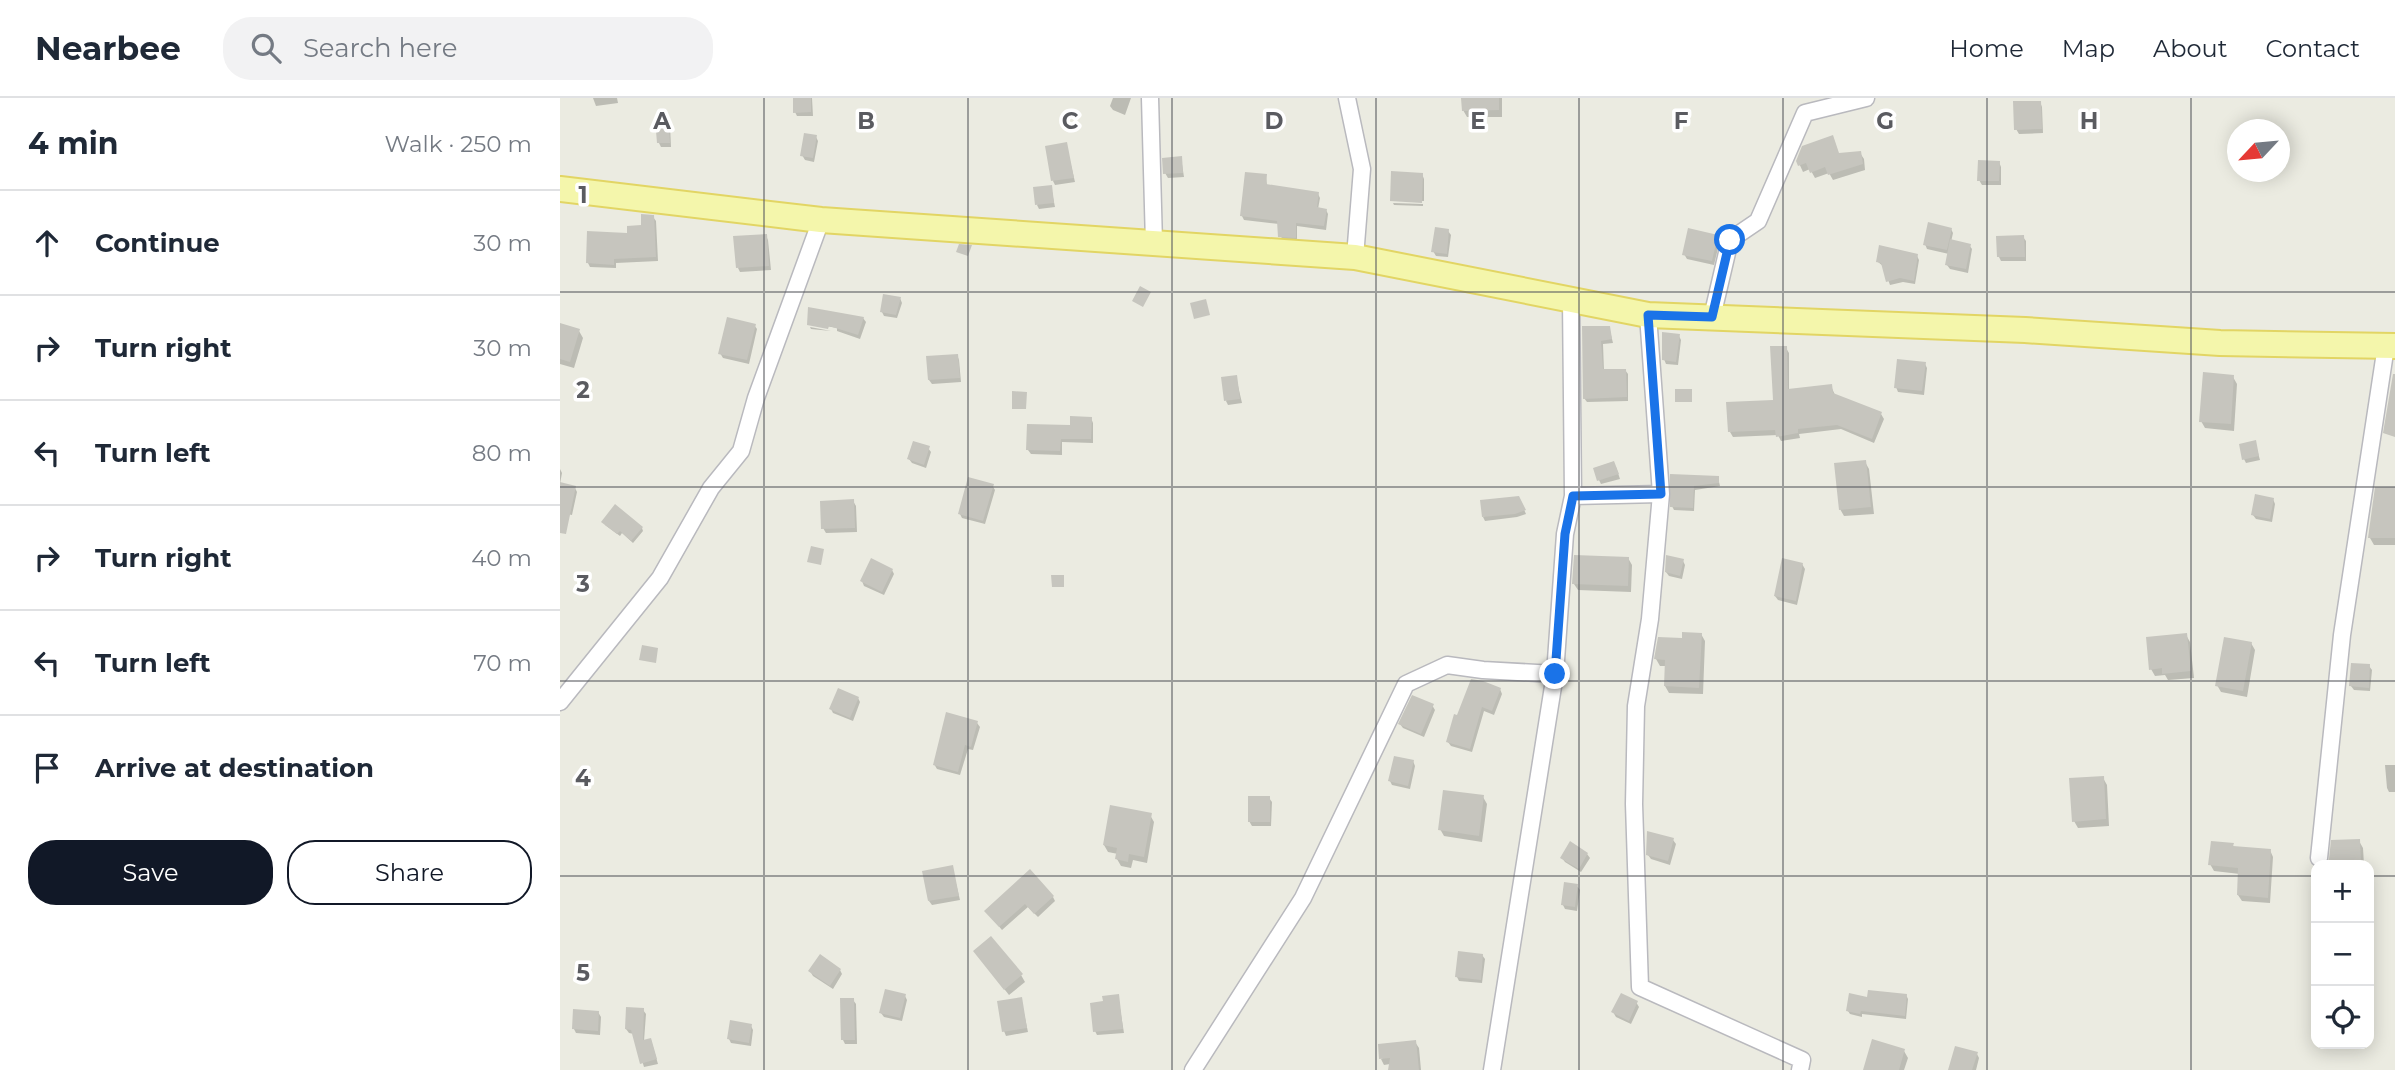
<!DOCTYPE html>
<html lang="en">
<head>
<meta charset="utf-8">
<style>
  :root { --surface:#fff; --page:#f2f2f3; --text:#1f2937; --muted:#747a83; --line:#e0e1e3; --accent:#111827 }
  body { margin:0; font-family:Montserrat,sans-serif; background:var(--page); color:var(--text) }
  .controls { position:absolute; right:21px; bottom:21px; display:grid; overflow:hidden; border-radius:14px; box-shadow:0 4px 18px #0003 }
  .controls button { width:63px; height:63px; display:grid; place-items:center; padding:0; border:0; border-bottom:2px solid var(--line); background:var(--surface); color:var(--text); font:35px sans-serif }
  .compass { position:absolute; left:1667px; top:21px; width:63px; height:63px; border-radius:50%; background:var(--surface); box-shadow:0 4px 18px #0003; rotate:244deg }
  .stop { position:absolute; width:21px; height:21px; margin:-16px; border:5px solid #1a73e8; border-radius:50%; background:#fff }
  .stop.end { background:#1a73e8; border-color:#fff; box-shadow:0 2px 7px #0008 }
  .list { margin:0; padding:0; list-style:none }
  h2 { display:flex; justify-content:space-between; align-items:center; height:91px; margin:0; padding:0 28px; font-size:30px }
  h2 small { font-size:23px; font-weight:400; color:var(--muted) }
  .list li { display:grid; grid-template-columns:46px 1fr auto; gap:21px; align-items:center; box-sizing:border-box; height:105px; padding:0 28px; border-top:2px solid var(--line) }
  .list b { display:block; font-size:26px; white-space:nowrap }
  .list em { font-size:23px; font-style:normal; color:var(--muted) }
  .actions { display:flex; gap:14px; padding:21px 28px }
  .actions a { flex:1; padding:16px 0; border:2px solid var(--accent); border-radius:28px; text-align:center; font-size:24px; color:var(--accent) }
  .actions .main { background:var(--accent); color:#fff }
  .icon { flex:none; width:38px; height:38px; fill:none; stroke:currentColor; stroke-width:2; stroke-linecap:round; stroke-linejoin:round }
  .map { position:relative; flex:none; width:1835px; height:972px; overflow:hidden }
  header { display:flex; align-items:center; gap:42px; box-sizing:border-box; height:98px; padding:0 35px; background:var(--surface); border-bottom:2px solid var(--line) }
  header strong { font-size:33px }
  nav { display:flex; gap:38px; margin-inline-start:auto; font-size:24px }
  .search { width:490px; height:63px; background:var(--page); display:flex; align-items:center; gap:18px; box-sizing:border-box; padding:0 24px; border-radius:28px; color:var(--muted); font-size:26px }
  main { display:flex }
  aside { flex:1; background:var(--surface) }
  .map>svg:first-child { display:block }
  .shadow { fill:#0003 }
  .building { fill:#c6c5be }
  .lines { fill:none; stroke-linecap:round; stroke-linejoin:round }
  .minor-casing { stroke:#b9b9be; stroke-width:19 }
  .primary-casing { stroke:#e2d564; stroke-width:28 }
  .minor { stroke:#fff; stroke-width:16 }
  .primary { stroke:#f4f6ab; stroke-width:24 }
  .route { stroke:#1a73e8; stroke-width:9 }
  .grid { fill:none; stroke:#5a5b60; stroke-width:2; stroke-opacity:0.55 }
  .grid-label { font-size:23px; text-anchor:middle; font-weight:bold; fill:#5a5b60; stroke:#fff; stroke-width:7; stroke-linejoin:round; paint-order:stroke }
</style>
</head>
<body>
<header>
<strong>Nearbee</strong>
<div class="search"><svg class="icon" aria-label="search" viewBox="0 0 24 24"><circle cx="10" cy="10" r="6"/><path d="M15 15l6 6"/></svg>Search here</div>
<nav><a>Home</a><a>Map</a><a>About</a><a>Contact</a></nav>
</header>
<main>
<aside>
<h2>4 min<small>Walk · 250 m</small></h2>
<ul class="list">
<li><svg class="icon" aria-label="ahead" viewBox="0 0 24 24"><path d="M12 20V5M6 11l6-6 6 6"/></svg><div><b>Continue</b></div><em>30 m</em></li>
<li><svg class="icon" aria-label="right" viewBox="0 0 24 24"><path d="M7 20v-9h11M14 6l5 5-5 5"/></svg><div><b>Turn right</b></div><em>30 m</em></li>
<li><svg class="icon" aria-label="left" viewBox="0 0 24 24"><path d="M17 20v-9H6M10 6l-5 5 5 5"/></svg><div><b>Turn left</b></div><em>80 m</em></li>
<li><svg class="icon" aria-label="right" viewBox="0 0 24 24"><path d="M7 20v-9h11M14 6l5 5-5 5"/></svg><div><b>Turn right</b></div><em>40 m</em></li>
<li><svg class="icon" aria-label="left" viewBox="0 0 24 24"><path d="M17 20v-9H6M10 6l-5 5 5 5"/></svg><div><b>Turn left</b></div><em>70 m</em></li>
<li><svg class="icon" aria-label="arrive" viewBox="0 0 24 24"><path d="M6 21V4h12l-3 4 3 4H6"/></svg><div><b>Arrive at destination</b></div></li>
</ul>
<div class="actions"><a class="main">Save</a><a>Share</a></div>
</aside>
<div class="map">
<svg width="1835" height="972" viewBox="0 0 1835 972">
  <rect width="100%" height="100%" fill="#ebebe1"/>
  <path class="shadow" d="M33 0H57L58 5 36 8Z
    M234 0H252L253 18H237L235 14Z
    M553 0H571L565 17 553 12 550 8Z
    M903 0H942V19H907L903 12Z
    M1480 4 1482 9 1483 35 1459 36 1456 31Z
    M107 22 110 26 111 49H101L99 45Z
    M256 39 258 43 254 64 245 62 242 57Z
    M506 46 515 84 495 87 493 83Z
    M1300 55 1304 61 1305 72 1273 82 1269 75 1255 80 1250 71 1243 74 1238 63Z
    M621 60 624 79 608 80 605 75Z
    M1439 64 1441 69V87H1422L1419 82Z
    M862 76 864 81V103L831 102Z
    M706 78 707 88 758 96 760 100 758 111 766 112 768 116 766 132 737 128V143L722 142 719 126 684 122 682 118Z
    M491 89 495 109 479 111 477 107Z
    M833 105 863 106V108L834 107Z
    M93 119 96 123 98 163 56 165V170L30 169 28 165 83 129Z
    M1391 131 1393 135 1391 144 1409 147 1412 151 1408 175 1390 171 1387 167 1389 156 1367 151 1365 146Z
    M888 133 891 137 888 159 876 158 873 153Z
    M206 138 208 142 211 172 180 174 178 170Z
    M1157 138 1160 142 1154 167 1127 161 1124 156Z
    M1463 139 1466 143V163H1441L1439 159Z
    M1357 158 1359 162 1355 186 1343 184 1330 187 1323 168 1318 164Z
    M340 200 342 205 337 220 324 218 322 214Z
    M303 220 306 224 300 241 277 233V230L249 225Z
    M0 227 19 233 23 240 14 270 0 266Z
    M194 227 197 231 189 266 163 260 160 255Z
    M250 229 271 233 251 231Z
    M1049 229 1053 245 1043 246 1044 273 1065 272 1068 276V303L1027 304 1024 300V230Z
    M1119 238 1121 242 1118 267 1106 266 1104 261Z
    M1226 250 1229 255V293L1271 288 1275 297 1321 316 1324 321 1314 345 1281 331 1239 336 1240 340 1221 343 1218 337 1173 339 1170 334 1215 304Z
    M397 257 399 262 401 284 372 286 369 282 368 260Z
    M1365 266 1367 270 1364 297 1338 294 1336 289Z
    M676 279 682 305 668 307 666 303Z
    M1673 279 1677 286 1674 333 1645 330 1641 323Z
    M531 320 533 325V345L502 344V357L471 356 468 352Z
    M1695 344 1700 362 1686 365 1684 361Z
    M368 350 371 354 366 370 352 365 349 361Z
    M1305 364 1309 371 1314 416 1284 418 1280 411Z
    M1056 369 1060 381 1041 386 1039 382Z
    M0 371 2 375 0 386 15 390 17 394 12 417 0 414Z
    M1112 378 1158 380 1160 388 1135 392 1134 413 1114 412 1112 408Z
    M432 387 435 392 425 426 402 420 400 416Z
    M1835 391V447H1814L1810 440Z
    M959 400 966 416 957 419 925 423 923 419Z
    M1713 401 1715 406 1712 424 1696 421 1693 417Z
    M293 403 296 408 297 434 266 435 263 430Z
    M45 427 82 430 83 433 73 445 62 435 60 438Z
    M1068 460 1072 467 1071 494 1018 492 1014 486Z
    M1123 463 1125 467 1122 481 1109 478 1106 474Z
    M1242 466 1245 471 1237 507 1218 502 1215 498Z
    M332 472 334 476 324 497 304 488 302 483Z
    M1141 536 1145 543 1143 596 1109 595 1105 588 1106 568H1100L1096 561 1123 542Z
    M1626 537 1630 544 1634 580 1608 582 1605 577 1595 578 1591 571Z
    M1691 545 1695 552 1687 599 1661 594 1657 587Z
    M1809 568 1812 572 1810 593 1794 592 1791 588Z
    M940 591 942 596 934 617 924 613 912 654 891 648 888 644 896 618Z
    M298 600 300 604 293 623 273 615 271 611Z
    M872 607 875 612 864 639 843 630 840 626Z
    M417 625 420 629 413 652 408 651 400 677 377 671 374 666Z
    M853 663 855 668 850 691 832 687 830 683Z
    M1825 667H1835V694H1829L1827 690Z
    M1543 680 1547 687 1549 728 1518 730 1514 723Z
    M923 699 927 706 922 744 884 738 880 731Z
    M709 700 712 704 711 728H692L689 723Z
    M590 717 594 724 587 765 573 762 571 770 561 768 557 761 558 756 548 754 544 747Z
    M1113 742 1116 746 1110 767 1091 761 1088 757Z
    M1799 743 1803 750 1804 767H1767Z
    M1673 747 1674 750 1710 752 1713 759 1710 805 1682 803 1678 797 1680 776 1654 773 1650 766Z
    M1027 756 1030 760 1021 774 1005 764 1002 760Z
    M392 769 400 802 372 807 369 803Z
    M1017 788 1020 792 1017 813 1005 811 1003 807Z
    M493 799 495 803 478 819 468 809 442 832 426 813Z
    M415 854 461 877 465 884 449 897Z
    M922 857 925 861 922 885 899 883 897 879Z
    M280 872 282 876 273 891 253 878 250 873Z
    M1346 897 1348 901 1346 921 1302 916V919L1290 916 1288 913Z
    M345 898 347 902 342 923 324 919 321 915Z
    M558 898 564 935 537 937 535 933 545 905Z
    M461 901 468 934 446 938 444 933Z
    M293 902 296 906 297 946H285L283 942Z
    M1076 904 1079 909 1071 926 1056 919 1053 914Z
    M83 912 86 916 84 943 91 942 98 966 84 969 74 936 69 935 66 931Z
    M38 914 41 919 40 937 16 935 14 931Z
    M191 928 193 932 191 948 171 945 169 941Z
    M855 944 859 950 861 972H829L830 966 824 967 821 961Z
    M1344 953 1348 960 1344 972H1305Z
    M1417 956 1419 960 1416 972H1390Z"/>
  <path class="building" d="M233 0H251V14L233 15Z
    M901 0H939V12L902 13Z
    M1453 3H1481L1482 31 1454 32Z
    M108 20 110 45H97L95 21Z
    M244 35 257 37 253 60 240 58Z
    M1273 37 1279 55 1301 53 1303 66 1268 77 1265 69 1250 75 1246 65 1238 68 1236 63 1242 48Z
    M507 44 514 80 491 83 485 48Z
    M622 58 623 75 603 76 602 60Z
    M1418 62 1440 63 1439 83H1417Z
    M831 73 863 75 862 105 830 103Z
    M685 74 707 76 706 86 759 94 757 109 767 111 764 128 736 125V140L718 139 717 123 680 118Z
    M492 87 494 105 475 107 473 89Z
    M81 116 94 117 96 159 54 161V167L26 165 27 133 67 135V128L81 127Z
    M1368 124 1392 130 1387 152 1363 147Z
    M875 129 889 131 887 156 871 154Z
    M1128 130 1158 137 1152 163 1122 157Z
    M207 136 209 168 176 170 173 138Z
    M1464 137 1465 159H1437L1436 138Z
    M1390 141 1411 146 1406 171 1385 167Z
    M399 146 412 147 408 158 396 154Z
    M1319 147 1358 156 1354 183 1340 180 1326 184 1321 165 1316 164Z
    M580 188 591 194 583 209 572 203Z
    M323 196 341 199 336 217 320 214Z
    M646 201 650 217 634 221 630 205Z
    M248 209 304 219 298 237 269 228 268 231 247 227Z
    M167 219 196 226 187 262 158 256Z
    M0 225 20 231 10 264 0 261Z
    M1022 228H1050L1052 241 1041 243 1043 271H1066L1067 299 1023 301Z
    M1102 234 1120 236 1116 264 1102 262Z
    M1210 248H1227L1228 291 1272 286 1273 295 1322 314 1312 341 1277 327 1238 331V335L1216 339 1215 332 1168 334 1166 304 1213 302Z
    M398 256 400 280 368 282 366 258Z
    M1337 261 1366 264 1362 293 1334 290Z
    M1643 274 1674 277 1671 326 1639 324Z
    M1833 276H1835V339L1823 335Z
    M677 277 680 301 664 303 661 279Z
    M1115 291H1132V304H1115Z
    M452 293 467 294 466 311H452Z
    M510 318 532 319 531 341H501L500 353 466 352 467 326 510 327Z
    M1696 342 1699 358 1682 362 1679 346Z
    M353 343 370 348 364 367 347 361Z
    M1306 362 1311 409 1279 412 1274 365Z
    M1054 363 1059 376 1037 383 1033 370Z
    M1110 376 1159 378V385L1134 388 1133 410 1110 409Z
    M408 379 434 386 423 423 398 416Z
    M0 384 16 388 6 436 0 435Z
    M1815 389H1835V440H1808Z
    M1695 396 1714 400 1710 421 1691 417Z
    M959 398 966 412 955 416 922 419 920 402Z
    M294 401 295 430 261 431 260 403Z
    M55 406 83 429 71 443 60 433 57 436 41 424Z
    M251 448 264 451 261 467 247 464Z
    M1014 457 1069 459 1068 488 1012 486Z
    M1106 457 1124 461 1120 478 1105 474Z
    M311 460 333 471 322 494 300 483Z
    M1222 460 1243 465 1236 503 1214 498Z
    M491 477H504V489H492Z
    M1122 534 1142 535 1139 590 1104 588 1105 562 1094 561 1098 539 1122 540Z
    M1627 535 1631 573 1602 576V570L1589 572 1586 539Z
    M1664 539 1692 544 1683 593 1655 588Z
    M82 547 98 550 96 565 79 562Z
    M1791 565 1810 566 1809 590 1789 588Z
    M911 581 923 583 941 590 932 613 922 609 910 651 886 644 894 616 897 617Z
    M278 590 299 599 290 620 269 611Z
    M852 597 874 606 861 636 838 626Z
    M386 614 418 623 411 649 405 647 398 674 373 667Z
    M834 658 854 662 848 688 828 683Z
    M1544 678 1546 721 1512 724 1509 680Z
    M883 692 924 697 919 738 878 732Z
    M688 698H710V724H688Z
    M550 707 592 715 584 759 569 756 568 764 555 761 557 750 543 747Z
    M1087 733 1114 740 1108 763 1086 757Z
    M1800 741 1801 767H1766L1769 761 1771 742Z
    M1010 743 1028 755 1019 771 1000 760Z
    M1651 743 1674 745 1673 748 1711 751 1708 800 1677 797 1678 770 1648 767Z
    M393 767 399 798 368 803 362 773Z
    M470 771 494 798 474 816 465 806 439 829 424 813Z
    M1004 784 1018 786 1015 809 1001 807Z
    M431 838 463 876 444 892 413 853Z
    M898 853 923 856 921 882 895 879Z
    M260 856 281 871 270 888 248 873Z
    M325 891 346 896 340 920 319 915Z
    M1308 892 1347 896 1345 918 1301 913 1300 916 1286 913 1289 895 1307 899Z
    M1061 895 1078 903 1069 923 1051 914Z
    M559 896 563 931 533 934 530 905 543 903 542 898Z
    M462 899 467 930 442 934 437 903Z
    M280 900H294L295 942H281Z
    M66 909 84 910 83 942 91 940 97 961 80 966 71 932 65 931Z
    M13 911 39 913 38 933 12 931Z
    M170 922 192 926 189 945 167 941Z
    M1312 941 1345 951 1339 972H1303Z
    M856 942 859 972H828L830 960 819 961 818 946Z
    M1395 948 1418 954 1412 972H1388Z"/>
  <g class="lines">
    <defs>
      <path id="minor" d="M590 0 594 145
        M787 0 802 71 795 159
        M1011 202 1013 398
        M1088 217 1101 396 1090 521 1076 608 1074 706 1080 889 1242 962 1240 972
        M1152 219 1170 142 1198 123 1245 15 1306 0
        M0 604 100 480 151 390 181 353 196 300 261 122
        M1759 760 1782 537 1826 248
        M633 972 743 800 846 586 887 567 923 572 995 576 1005 436 1013 398 1101 396
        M932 972 995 576"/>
      <path id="primary" d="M0 91 261 122 795 159 1088 217 1465 232 1660 245 1835 248"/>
    </defs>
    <use href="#minor" class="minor-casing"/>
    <use href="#primary" class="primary-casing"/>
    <use href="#minor" class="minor"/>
    <use href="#primary" class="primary"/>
  </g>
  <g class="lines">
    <path class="route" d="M995 576 1005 436 1013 398 1101 396 1088 217 1152 219 1170 142"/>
  </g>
  <path class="grid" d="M204 0V972M408 0V972M612 0V972M816 0V972M1019 0V972M1223 0V972M1427 0V972M1631 0V972M0 194H1835M0 389H1835M0 583H1835M0 778H1756M1809 778H1835"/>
  <g class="grid-label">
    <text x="102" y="31">A</text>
    <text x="306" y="31">B</text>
    <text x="510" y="31">C</text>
    <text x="714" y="31">D</text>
    <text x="918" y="31">E</text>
    <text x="1121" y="31">F</text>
    <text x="1325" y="31">G</text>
    <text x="1529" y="31">H</text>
    <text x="23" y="105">1</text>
    <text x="23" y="300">2</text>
    <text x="23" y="494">3</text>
    <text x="23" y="688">4</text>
    <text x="23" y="883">5</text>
  </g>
</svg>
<div class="controls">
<button>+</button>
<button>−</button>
<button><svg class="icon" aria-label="locate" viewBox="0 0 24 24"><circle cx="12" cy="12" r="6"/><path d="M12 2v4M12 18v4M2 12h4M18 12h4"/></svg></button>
</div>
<svg class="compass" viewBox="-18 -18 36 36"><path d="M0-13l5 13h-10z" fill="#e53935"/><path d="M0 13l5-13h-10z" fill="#747a83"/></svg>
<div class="stop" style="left:1170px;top:142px"></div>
<div class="stop end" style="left:995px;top:576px"></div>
</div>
</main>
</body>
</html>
